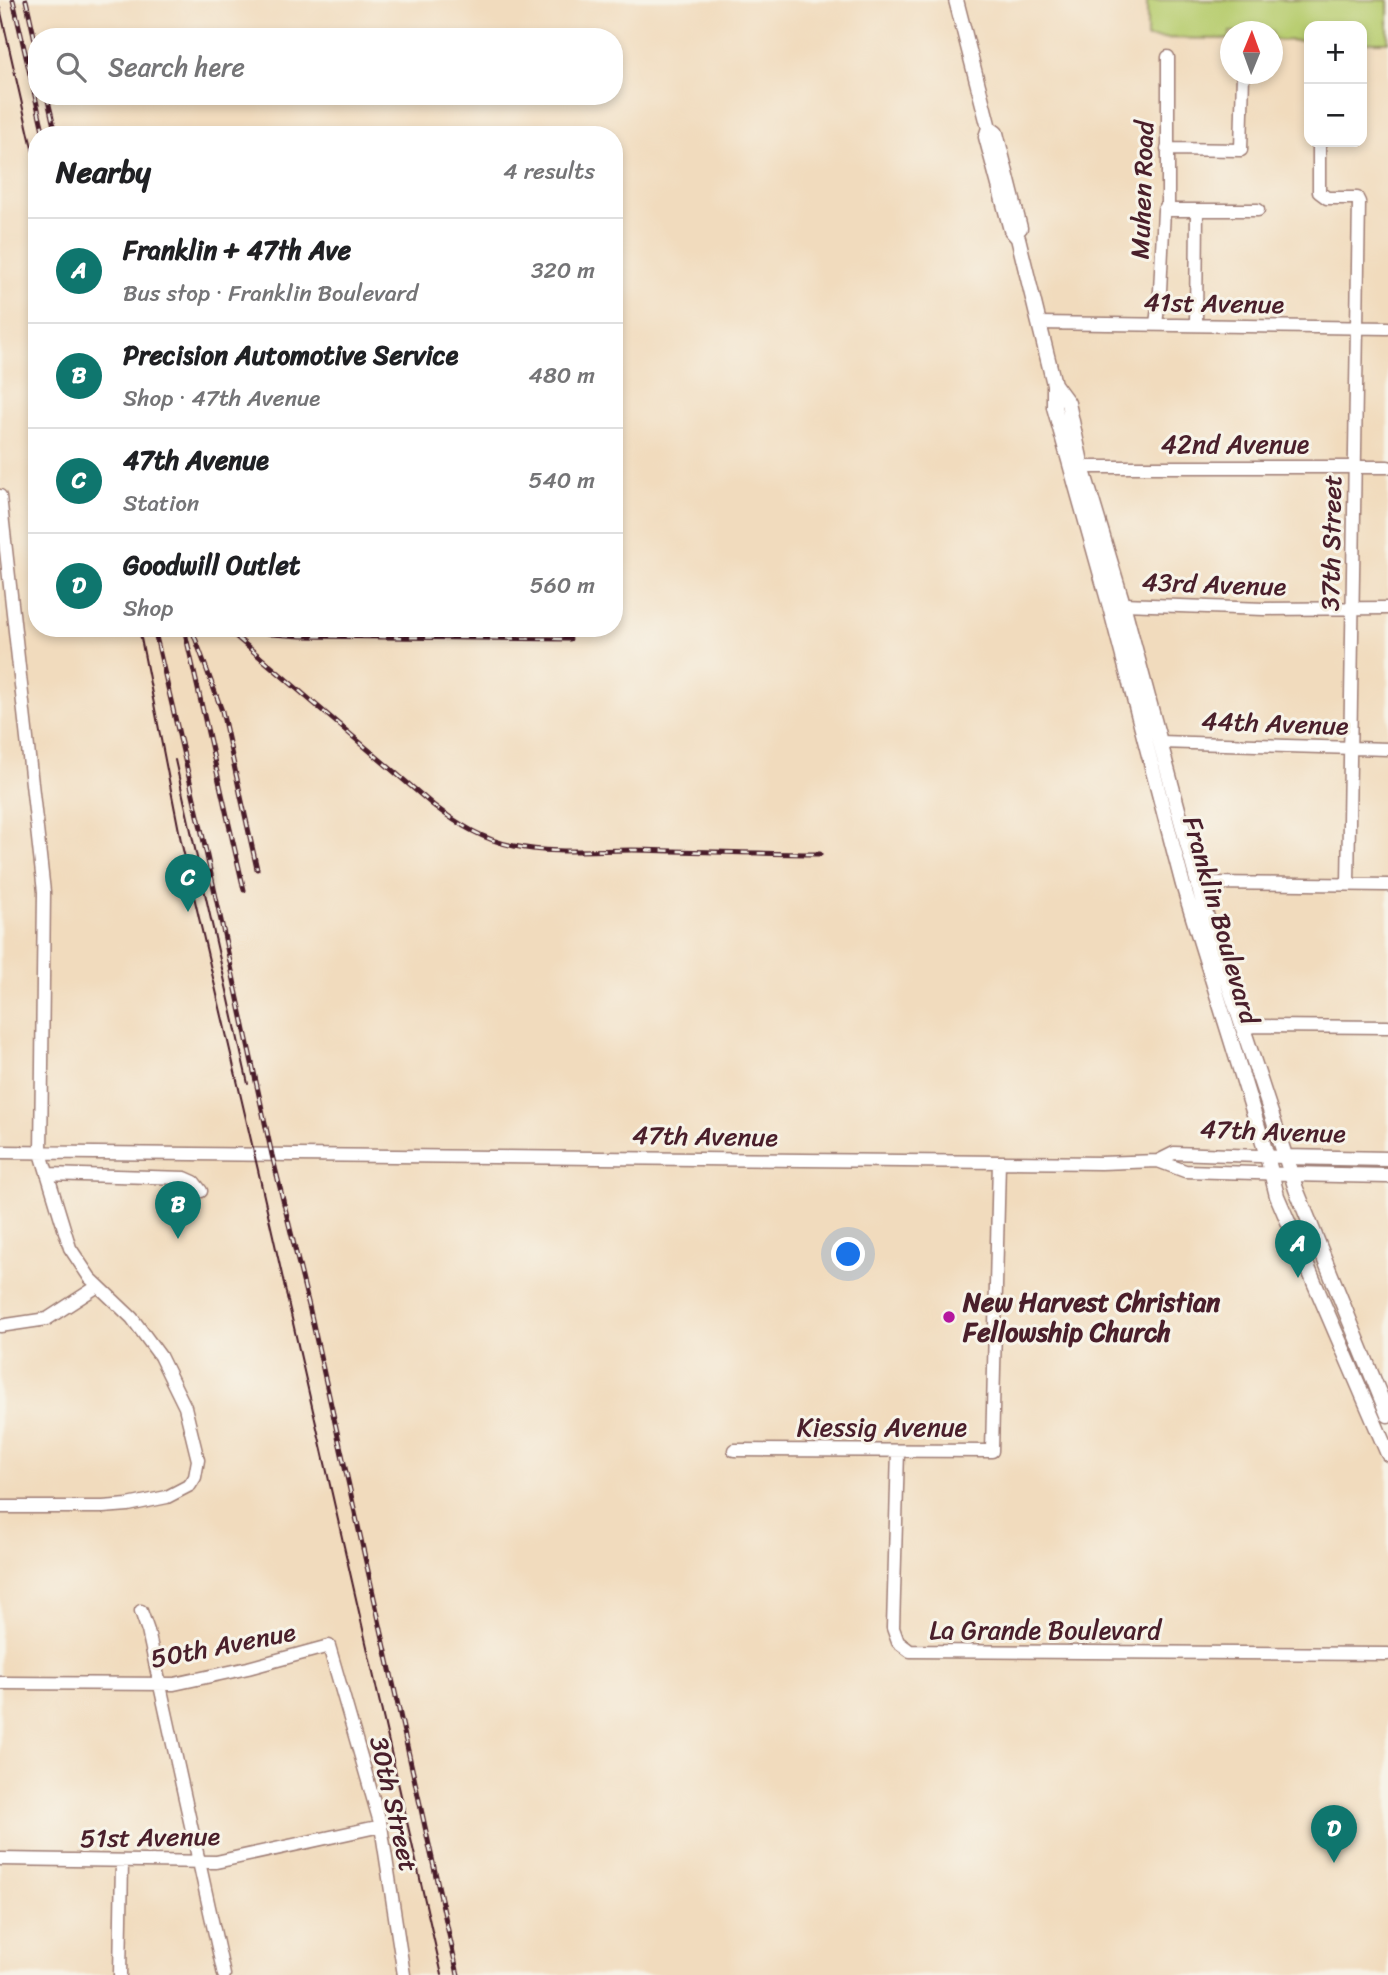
<!DOCTYPE html>
<html lang="en">
<head>
<meta charset="utf-8">
<style>
  :root { --surface:#fff; --page:#f6f6f6; --text:#202124; --muted:#757577; --line:#e0e0e0; --accent:#0f766e }
  body { margin:0; font-family:Sriracha,sans-serif; background:var(--page); color:var(--text) }
  .controls { position:absolute; right:21px; top:21px; display:grid; overflow:hidden; border-radius:14px; box-shadow:0 4px 10px #0003 }
  .controls button { width:63px; height:63px; display:grid; place-items:center; padding:0; border:0; border-bottom:2px solid var(--line); background:var(--surface); color:var(--text); font:35px sans-serif }
  .compass { position:absolute; left:1220px; top:21px; width:63px; height:63px; border-radius:50%; background:var(--surface); box-shadow:0 4px 10px #0003; rotate:1deg }
  .you { position:absolute; left:849px; top:1255px; width:24px; height:24px; margin:-18px; border:5px solid #fff; border-radius:50%; background:#1a73e8; box-shadow:0 0 0 10px #1a73e833 }
  .badge { display:grid; place-items:center; width:46px; height:46px; border-radius:50%; background:var(--accent); color:#fff; font-size:23px; font-weight:700 }
  .pin { position:absolute; translate:-50% -58px; filter:drop-shadow(0 2px 4px #0008) }
  .pin::after { content:''; position:absolute; top:37px; width:24px; height:21px; background:inherit; clip-path:polygon(0 0,100% 0,50% 100%) }
  .list { margin:0; padding:0; list-style:none }
  h2 { display:flex; justify-content:space-between; align-items:center; height:91px; margin:0; padding:0 28px; font-size:30px }
  h2 small { font-size:23px; font-weight:400; color:var(--muted) }
  .list li { display:grid; grid-template-columns:46px 1fr auto; gap:21px; align-items:center; box-sizing:border-box; height:105px; padding:0 28px; border-top:2px solid var(--line) }
  .list b { display:block; font-size:26px; white-space:nowrap }
  .list p { margin:0; font-size:23px; white-space:nowrap; color:var(--muted) }
  .list em { font-size:23px; font-style:normal; color:var(--muted) }
  .icon { flex:none; width:38px; height:38px; fill:none; stroke:currentColor; stroke-width:2; stroke-linecap:round; stroke-linejoin:round }
  .map { position:relative; flex:none; width:1388px; height:1975px; overflow:hidden }
  .search { position:absolute; background:var(--surface); box-shadow:0 4px 10px #0003; left:28px; top:28px; width:595px; height:77px; display:flex; align-items:center; gap:18px; box-sizing:border-box; padding:0 24px; border-radius:28px; color:var(--muted); font-size:26px }
  .panel { position:absolute; background:var(--surface); box-shadow:0 4px 10px #0003; left:28px; top:126px; width:595px; height:511px; border-radius:28px }
  .map>svg:first-child { display:block }
  .green { fill:#b9ce72; stroke:#82764e; stroke-width:2 }
  .lines { fill:none; stroke-linecap:round; stroke-linejoin:round }
  .minor-casing { stroke:#9e7d74; stroke-width:15 }
  .major-casing { stroke:#9e7d74; stroke-width:17 }
  .minor { stroke:#fff; stroke-width:12 }
  .major { stroke:#fff; stroke-width:14 }
  .tram { stroke:#4a1f2b; stroke-width:2 }
  .rail-casing { stroke:#4a1f2b; stroke-width:5 }
  .rail { stroke:#f7f3e8; stroke-width:2.5; stroke-dasharray:8; stroke-linecap:butt }
  .poi-dot { fill:#b5179e; stroke:#f7f3e8; stroke-width:2.5 }
  .labels { text-anchor:middle; stroke-width:6; stroke-linejoin:round; paint-order:stroke }
  .street-label { font-size:26px; fill:#4a1f2b; stroke:#f7f3e8 }
  .poi-label { font-size:26px; font-weight:bold; fill:#4a1f2b; stroke:#f7f3e8; text-anchor:start }
</style>
</head>
<body>
<div class="map">
<svg width="1388" height="1975" viewBox="0 0 1388 1975">
  <rect width="100%" height="100%" fill="#f7f3e8"/>
  <filter id="ink" filterUnits="userSpaceOnUse"><feTurbulence type="fractalNoise" baseFrequency=".0143" numOctaves="2"/><feDisplacementMap in="SourceGraphic" scale="14" xChannelSelector="R" yChannelSelector="G"/><feConvolveMatrix kernelMatrix="1 2 1 2 8 2 1 2 1" color-interpolation-filters="sRGB"/></filter>
  <filter id="wash" filterUnits="userSpaceOnUse"><feTurbulence type="fractalNoise" baseFrequency=".00686" numOctaves="4" result="noise"/><feDisplacementMap in="SourceGraphic" scale="28" xChannelSelector="R" yChannelSelector="G"/><feGaussianBlur stdDeviation="1.57" result="paint"/><feColorMatrix in="noise" values="0 0 0 0 0 0 0 0 0 0 0 0 0 0 0 0 0 1.4 0 .05"/><feComposite in="paint" operator="in"/></filter>
  <g filter="url(#wash)">
    <rect width="100%" height="100%" fill="#f1dbbd"/>
    <path class="green" d="M1147 0H1388V42H1362V26H1309V41L1273 40 1272 32H1230V39L1147 38Z"/>
  </g>
  <g filter="url(#ink)">
    <g class="lines">
      <defs>
        <path id="minor" d="M1319 142V192L1327 198H1357L1359 202 1348 884
          M1167 149 1241 150 1243 74
          M1164 210H1258
          M1039 323 1388 328
          M1156 324 1160 291 1164 210 1168 204V57
          M1196 325 1197 210
          M1082 467H1388
          M0 496 44 892 41 1153 70 1248 90 1278 132 1318 160 1356 185 1407 198 1460 195 1477 190 1485 167 1497 128 1505 103 1507H0
          M1123 604 1264 609 1388 608
          M1160 742 1388 749
          M1197 886 1209 883 1388 885
          M1243 1029 1254 1026 1388 1027
          M0 1152 1101 1163 1158 1161 1185 1171 1291 1174
          M1158 1161 1174 1153 1285 1157
          M47 1174 185 1178 194 1182 201 1191
          M0 1326 47 1319 98 1286
          M734 1450 992 1451 999 1162
          M898 1451 893 1628 898 1642 910 1651 1388 1654
          M141 1611 148 1631 224 1975
          M0 1683 174 1684 248 1668 329 1646 381 1826 404 1975
          M0 1859 216 1862 381 1826
          M120 1975 122 1862"/>
        <path id="major" d="M956 0 989 128 986 137 1011 230 1018 238 1054 384V407L1110 607 1183 885 1267 1156 1277 1196 1388 1454
          M989 128 996 133 1020 228
          M1054 384 1068 403 1082 467 1123 604 1209 925 1296 1189 1388 1415
          M1285 1157 1388 1159
          M1291 1174 1388 1176"/>
      </defs>
      <use href="#minor" class="minor-casing"/>
      <use href="#major" class="major-casing"/>
      <use href="#minor" class="minor"/>
      <use href="#major" class="major"/>
      <path class="tram" d="M0 8 37 170
        M139 628 181 841 258 1170 442 1975
        M175 760 248 1084"/>
      <defs>
        <path id="rail" d="M13 0 44 135
          M26 0 37 49
          M47 96 56 135
          M154 628 200 824 272 1155 309 1306 458 1975
          M184 628 244 890
          M226 628 433 805C458 824 483 840 514 846 552 854 592 850 632 850 694 851 757 854 820 854
          M251 628 272 634 301 636 570 639
          M194 635 222 711 257 869"/>
      </defs>
      <use href="#rail" class="rail-casing"/>
      <use href="#rail" class="rail"/>
    </g>
  </g>
  <circle class="poi-dot" cx="949" cy="1317" r="7"/>
  <g class="labels">
    <g class="street-label">
      <text transform="translate(1142 190) rotate(-88)" y="9">Muhen Road</text>
      <text transform="translate(1214 303) rotate(1)" y="9">41st Avenue</text>
      <text x="1235" y="453">42nd Avenue</text>
      <text transform="translate(1331 543) rotate(-89)" y="9">37th Street</text>
      <text transform="translate(1214 584) rotate(2)" y="9">43rd Avenue</text>
      <text transform="translate(1275 723) rotate(2)" y="9">44th Avenue</text>
      <text transform="translate(1221 920) rotate(74)" y="9">Franklin Boulevard</text>
      <text transform="translate(1273 1131) rotate(2)" y="9">47th Avenue</text>
      <text transform="translate(705 1136) rotate(1)" y="9">47th Avenue</text>
      <text x="882" y="1436">Kiessig Avenue</text>
      <text x="1045" y="1639">La Grande Boulevard</text>
      <text transform="translate(223 1645) rotate(-11)" y="9">50th Avenue</text>
      <text transform="translate(394 1804) rotate(77)" y="9">30th Street</text>
      <text transform="translate(150 1837) rotate(-1)" y="9">51st Avenue</text>
    </g>
    <g class="poi-label">
      <text x="963" y="1311">New Harvest Christian<tspan x="963" dy="30">Fellowship Church</tspan></text>
    </g>
  </g>
</svg>
<div class="controls">
<button>+</button>
<button>−</button>
</div>
<svg class="compass" viewBox="-18 -18 36 36"><path d="M0-13l5 13h-10z" fill="#e53935"/><path d="M0 13l5-13h-10z" fill="#757577"/></svg>
<div class="you"></div>
<div class="pin badge" style="left:1298px;top:1278px">A</div>
<div class="pin badge" style="left:178px;top:1239px">B</div>
<div class="pin badge" style="left:188px;top:912px">C</div>
<div class="pin badge" style="left:1334px;top:1863px">D</div>
<div class="search"><svg class="icon" aria-label="search" viewBox="0 0 24 24"><circle cx="10" cy="10" r="6"/><path d="M15 15l6 6"/></svg>Search here</div>
<section class="panel">
<h2>Nearby<small>4 results</small></h2>
<ul class="list">
<li><span class="badge">A</span><div><b>Franklin + 47th Ave</b><p>Bus stop · Franklin Boulevard</p></div><em>320 m</em></li>
<li><span class="badge">B</span><div><b>Precision Automotive Service</b><p>Shop · 47th Avenue</p></div><em>480 m</em></li>
<li><span class="badge">C</span><div><b>47th Avenue</b><p>Station</p></div><em>540 m</em></li>
<li><span class="badge">D</span><div><b>Goodwill Outlet</b><p>Shop</p></div><em>560 m</em></li>
</ul>
</section>
</div>
</body>
</html>
